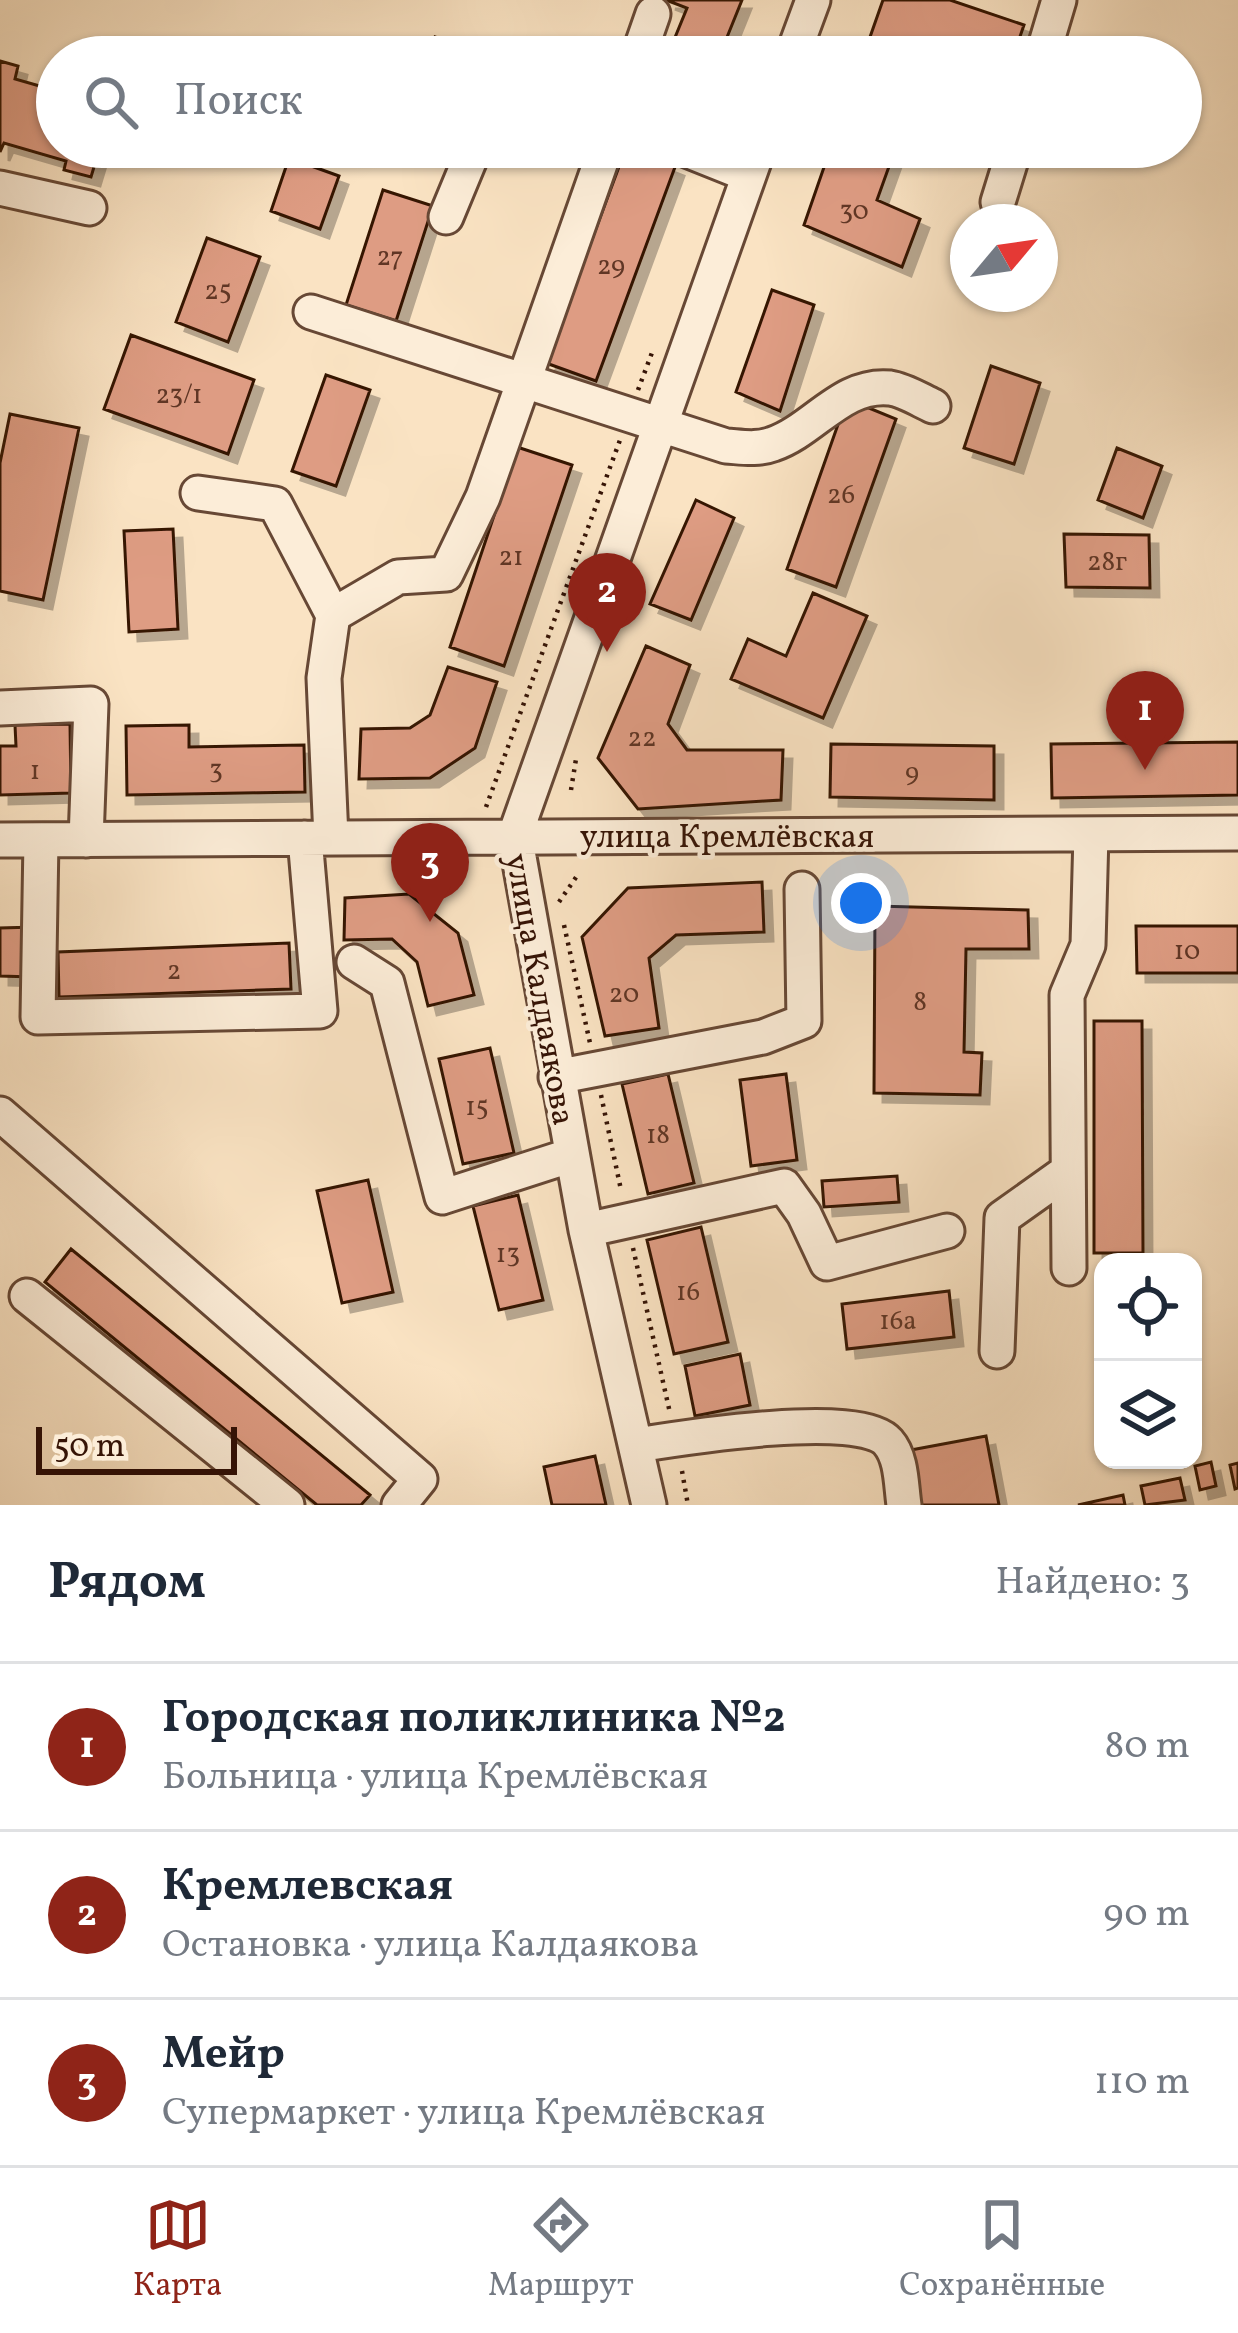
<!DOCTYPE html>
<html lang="ru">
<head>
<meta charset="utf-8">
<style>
  :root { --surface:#fff; --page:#f2f2f3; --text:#1f2937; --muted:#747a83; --line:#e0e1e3; --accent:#8f2418 }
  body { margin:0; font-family:Vollkorn,serif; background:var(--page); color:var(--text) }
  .controls { position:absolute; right:36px; bottom:36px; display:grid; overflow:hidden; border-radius:24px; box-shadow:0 3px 9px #0004 }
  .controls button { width:108px; height:108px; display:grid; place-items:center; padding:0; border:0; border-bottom:3px solid var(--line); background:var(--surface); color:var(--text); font:60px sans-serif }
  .compass { position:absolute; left:950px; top:204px; width:108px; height:108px; border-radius:50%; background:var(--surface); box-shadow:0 3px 9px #0004; rotate:61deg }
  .scale { position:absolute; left:36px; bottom:30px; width:201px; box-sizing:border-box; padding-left:12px; border:6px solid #361406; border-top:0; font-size:33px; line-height:42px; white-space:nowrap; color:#361406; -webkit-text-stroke:9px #fcedd8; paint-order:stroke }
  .you { position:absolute; left:861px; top:903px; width:42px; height:42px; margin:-30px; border:9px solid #fff; border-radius:50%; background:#1a73e8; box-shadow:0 0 0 18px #1a73e833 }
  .badge { display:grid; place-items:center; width:78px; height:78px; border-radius:50%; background:var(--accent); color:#fff; font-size:39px; font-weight:700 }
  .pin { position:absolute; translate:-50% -99px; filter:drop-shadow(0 3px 6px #0008) }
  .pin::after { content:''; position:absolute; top:63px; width:42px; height:36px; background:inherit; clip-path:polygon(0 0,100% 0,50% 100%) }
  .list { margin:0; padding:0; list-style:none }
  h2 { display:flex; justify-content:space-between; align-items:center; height:156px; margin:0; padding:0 48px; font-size:51px }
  h2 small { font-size:39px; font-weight:400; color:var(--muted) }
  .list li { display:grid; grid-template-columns:78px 1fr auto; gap:36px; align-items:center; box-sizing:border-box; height:168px; padding:0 48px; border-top:3px solid var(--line) }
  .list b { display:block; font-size:45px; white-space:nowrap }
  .list p { margin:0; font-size:39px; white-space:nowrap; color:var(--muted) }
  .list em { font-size:39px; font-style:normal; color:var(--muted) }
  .icon { flex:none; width:66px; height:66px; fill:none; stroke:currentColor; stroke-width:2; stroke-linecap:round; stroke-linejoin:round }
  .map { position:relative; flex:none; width:1238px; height:1505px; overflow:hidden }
  .search { position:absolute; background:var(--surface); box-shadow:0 3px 9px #0004; left:36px; right:36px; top:36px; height:132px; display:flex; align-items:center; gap:30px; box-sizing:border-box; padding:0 42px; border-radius:66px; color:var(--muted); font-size:45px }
  .sheet { height:660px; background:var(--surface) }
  nav { display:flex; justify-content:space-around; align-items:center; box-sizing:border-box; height:168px; border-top:3px solid var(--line); background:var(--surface); font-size:33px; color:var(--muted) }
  nav a { display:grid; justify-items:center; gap:6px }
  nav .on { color:var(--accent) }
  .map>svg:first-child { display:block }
  .building { fill:#de9c83; stroke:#361406; stroke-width:3; filter:url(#shadow) }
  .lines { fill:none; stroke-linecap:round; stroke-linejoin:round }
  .minor-casing { stroke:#674835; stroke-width:39 }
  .path { stroke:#361406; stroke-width:4.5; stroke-dasharray:3 6; stroke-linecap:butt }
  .minor { stroke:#fcedd8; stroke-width:33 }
  .labels { text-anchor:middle; stroke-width:9; stroke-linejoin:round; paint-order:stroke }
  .number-label { font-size:27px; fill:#603625 }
  .street-label { font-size:33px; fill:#361406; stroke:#fcedd8 }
</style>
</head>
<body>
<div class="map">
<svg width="1238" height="1505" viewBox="0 0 1238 1505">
  <defs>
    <filter id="shadow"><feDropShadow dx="9" dy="9" stdDeviation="0" flood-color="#0004"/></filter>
  </defs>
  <rect width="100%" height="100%" fill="#fae3c3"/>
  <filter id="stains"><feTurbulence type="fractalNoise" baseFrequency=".00167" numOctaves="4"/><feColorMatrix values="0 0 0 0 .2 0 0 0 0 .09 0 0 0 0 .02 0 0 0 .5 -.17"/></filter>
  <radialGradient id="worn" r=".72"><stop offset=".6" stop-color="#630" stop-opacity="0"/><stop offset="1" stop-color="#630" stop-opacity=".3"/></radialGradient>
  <path class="building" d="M666 0H742L719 57H667L687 8Z
    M883 0H950L1024 25 1013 57H963L930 46 927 57H863Z
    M435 37 486 56V57H428Z
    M0 61 18 66 15 79 57 91V147H100L91 177 64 170 66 161 4 143 0 152Z
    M831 147H896L877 200 920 219 902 267 804 225Z
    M626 148 675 167 596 381 546 363Z
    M289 158 339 176 320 229 271 211Z
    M383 190 433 206 396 321 346 305Z
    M207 238 260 257 228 342 176 322Z
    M772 290 814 305 780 411 736 392Z
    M131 335 254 380 228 454 104 409Z
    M991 366 1040 383 1014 464 964 448Z
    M326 375 370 390 336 486 292 471Z
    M847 399 896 419 836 587 787 569Z
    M10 414 79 428 43 600 0 591V463Z
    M517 447 572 465 504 666 450 647Z
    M1117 448 1162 466 1143 518 1098 500Z
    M696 500 734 518 691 620 650 604Z
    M173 529 178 629 129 632 124 531Z
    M1064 534 1149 535 1150 588 1066 587Z
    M813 593 867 616 823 718 731 679 748 639 786 656Z
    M646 646 690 665 668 724 687 750H783L781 800 638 809 598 758Z
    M448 667 497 682 475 748 430 778 359 779 361 729 410 728 430 715Z
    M70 724 71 793 0 795V746H16L15 725Z
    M189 725V747L304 745 305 792 127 795 126 726Z
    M1238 742V795L1052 798 1051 744Z
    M831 744 994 746V800L830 797Z
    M762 882 764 932 676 935 649 958 659 1028 605 1036 582 937 628 888Z
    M409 894 458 933 474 995 428 1006 417 962 392 939 344 940 345 898Z
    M875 906 1028 910 1029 949H966L964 1052 982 1053 980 1095 874 1093Z
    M1136 926H1238V973H1137Z
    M35 927 33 977 0 976V928Z
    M289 943 291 989 59 997 58 952Z
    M1094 1021H1142L1143 1253H1094Z
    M490 1048 514 1153 463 1164 439 1059Z
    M668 1074 694 1183 648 1194 622 1084Z
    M786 1074 797 1160 751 1166 740 1080Z
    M897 1176 899 1202 824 1207 822 1181Z
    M368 1180 393 1292 342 1303 317 1191Z
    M518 1195 543 1300 499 1310 473 1206Z
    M701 1227 728 1342 674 1354 647 1240Z
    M71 1249 370 1495 361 1505H317L45 1282Z
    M949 1291 954 1337 847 1349 842 1304Z
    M740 1354 750 1405 695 1416 685 1366Z
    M986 1436 999 1505H921L911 1450Z
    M595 1456 606 1505H552L544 1467Z
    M1211 1462 1216 1486 1200 1490 1195 1466Z
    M1238 1463V1488L1235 1489 1230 1465Z
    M1180 1478 1185 1500 1145 1505 1141 1486Z
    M1123 1495 1125 1505H1078Z"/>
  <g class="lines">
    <defs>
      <path id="minor" d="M638 57 653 14
        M792 57 813 0
        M1042 57 1059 0
        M679 147 749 175
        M0 188 89 208
        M998 202 1015 147
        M446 217 475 147
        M311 312 726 446C742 447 757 450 773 444 814 430 842 383 890 388 904 390 920 400 933 406
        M198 493 275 504 333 615
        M0 708 91 704 86 840
        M331 838 324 678 333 615 398 577 446 574 483 497 606 147
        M0 840 1238 833
        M41 840 38 1017 320 1011 305 838
        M354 962 387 983 442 1197 572 1155
        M556 1077 763 1037 804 1021 802 889
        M0 1114 420 1479 399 1505
        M586 1230 784 1186 804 1214 827 1263 947 1231
        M1069 1268 1067 995 1088 945 1091 834
        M27 1296 287 1505
        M997 1351 1002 1218 1068 1171
        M637 1445C681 1438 860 1409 888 1442 902 1458 901 1485 904 1505
        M649 1505 586 1230 515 835 759 147"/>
    </defs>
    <use href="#minor" class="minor-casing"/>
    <path class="path" d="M638 390 653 350
      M571 790 576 759
      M486 807 620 440
      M559 902 579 873
      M564 925 590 1043
      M601 1095 621 1190
      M633 1248 670 1413
      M682 1471 688 1505"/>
    <use href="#minor" class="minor"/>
  </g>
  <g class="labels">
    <g class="number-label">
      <text x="854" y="219">30</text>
      <text x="390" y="265">27</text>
      <text x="611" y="274">29</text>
      <text x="218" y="299">25</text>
      <text x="179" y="403">23/1</text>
      <text x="841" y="503">26</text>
      <text x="511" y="565">21</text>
      <text x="1107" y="570">28г</text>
      <text x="642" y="746">22</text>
      <text x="216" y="778">3</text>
      <text x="35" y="779">1</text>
      <text x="912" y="781">9</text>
      <text x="1187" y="959">10</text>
      <text x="174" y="979">2</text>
      <text x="624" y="1002">20</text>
      <text x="920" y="1010">8</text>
      <text x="477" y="1115">15</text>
      <text x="658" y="1143">18</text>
      <text x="508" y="1262">13</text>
      <text x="688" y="1300">16</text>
      <text x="898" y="1329">16а</text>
    </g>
    <g class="street-label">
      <text x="727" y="847">улица Кремлёвская</text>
      <text transform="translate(542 989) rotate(80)" y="12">улица Калдаякова</text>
    </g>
  </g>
  <rect width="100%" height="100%" filter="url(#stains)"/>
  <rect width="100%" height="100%" fill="url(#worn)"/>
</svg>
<div class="controls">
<button><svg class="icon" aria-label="locate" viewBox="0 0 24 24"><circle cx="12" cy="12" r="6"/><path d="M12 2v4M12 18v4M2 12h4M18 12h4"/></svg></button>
<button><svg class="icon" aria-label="layers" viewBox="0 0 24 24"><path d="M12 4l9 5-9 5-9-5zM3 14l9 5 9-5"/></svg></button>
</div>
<svg class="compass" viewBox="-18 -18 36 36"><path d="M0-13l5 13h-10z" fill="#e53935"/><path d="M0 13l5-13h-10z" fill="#747a83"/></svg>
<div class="scale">50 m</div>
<div class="you"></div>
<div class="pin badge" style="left:1145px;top:770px">1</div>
<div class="pin badge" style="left:607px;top:652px">2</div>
<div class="pin badge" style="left:430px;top:922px">3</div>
<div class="search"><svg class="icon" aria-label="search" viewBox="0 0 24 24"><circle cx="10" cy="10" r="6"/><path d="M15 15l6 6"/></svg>Поиск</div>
</div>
<section class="sheet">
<h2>Рядом<small>Найдено: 3</small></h2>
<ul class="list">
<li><span class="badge">1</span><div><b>Городская поликлиника №2</b><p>Больница · улица Кремлёвская</p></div><em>80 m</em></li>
<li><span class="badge">2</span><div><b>Кремлевская</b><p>Остановка · улица Калдаякова</p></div><em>90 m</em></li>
<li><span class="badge">3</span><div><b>Мейр</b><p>Супермаркет · улица Кремлёвская</p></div><em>110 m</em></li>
</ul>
</section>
<nav>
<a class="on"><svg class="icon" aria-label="map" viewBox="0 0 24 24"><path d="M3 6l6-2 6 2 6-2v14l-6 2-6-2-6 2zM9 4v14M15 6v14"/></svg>Карта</a>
<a><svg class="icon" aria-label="directions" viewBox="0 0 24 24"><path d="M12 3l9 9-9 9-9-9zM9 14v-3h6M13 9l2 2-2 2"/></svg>Маршрут</a>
<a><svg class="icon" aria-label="saved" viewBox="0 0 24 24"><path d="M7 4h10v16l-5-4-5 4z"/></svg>Сохранённые</a>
</nav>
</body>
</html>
